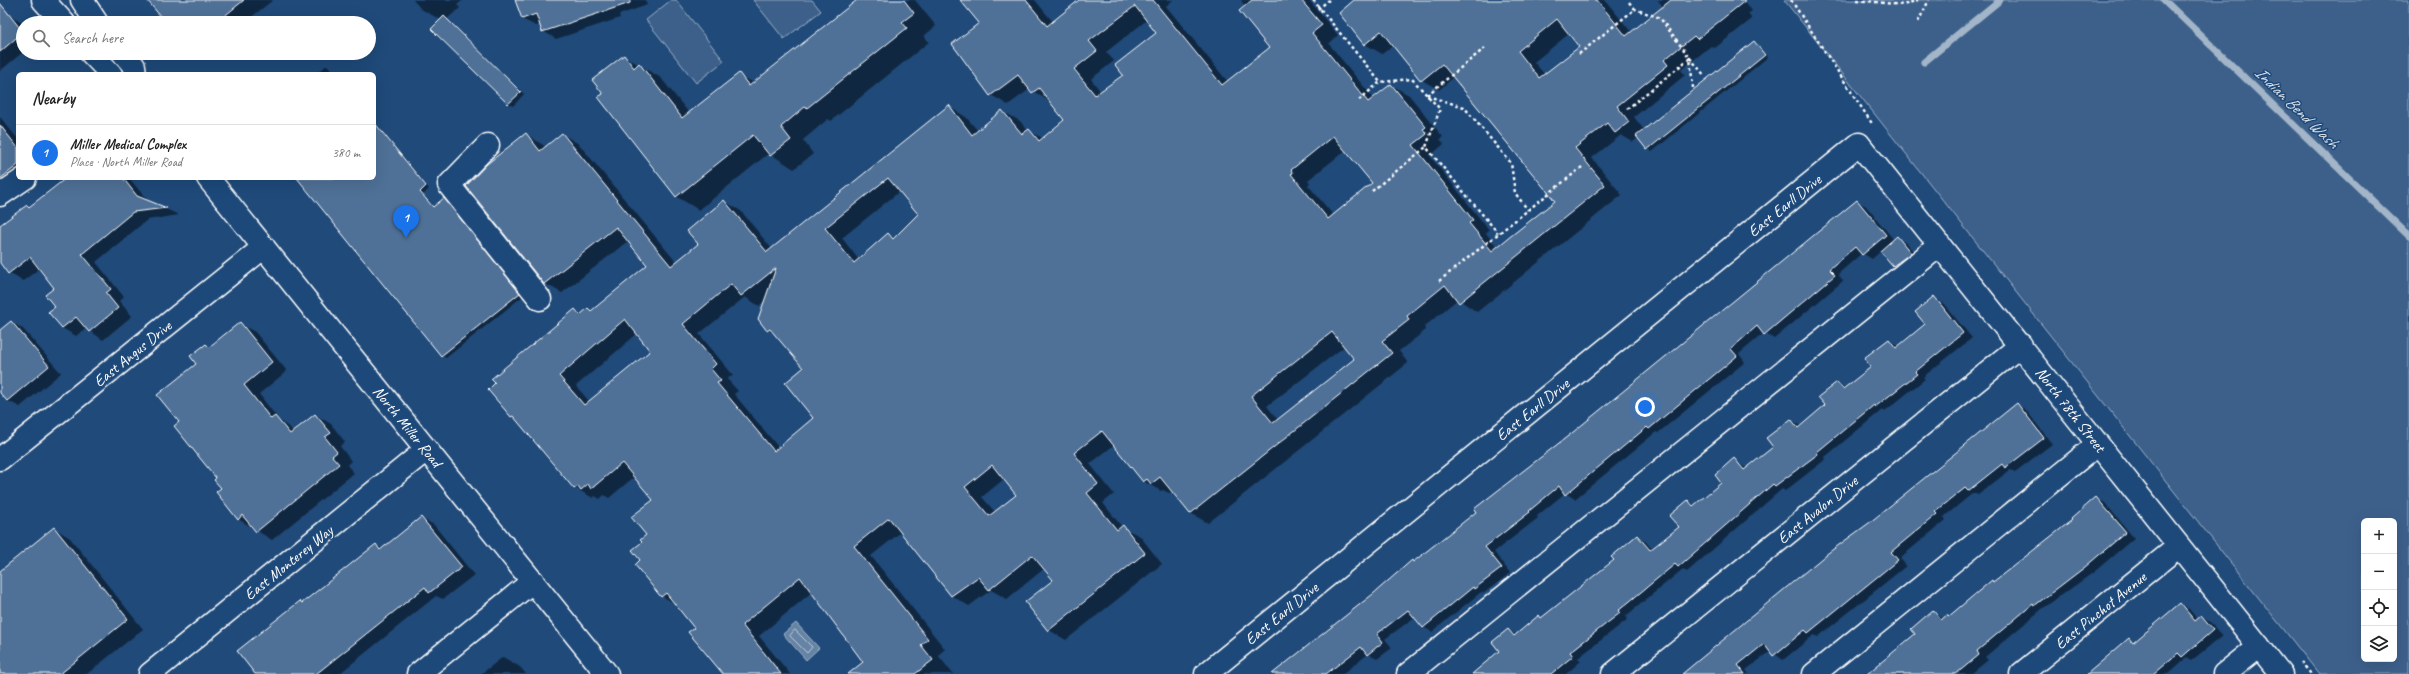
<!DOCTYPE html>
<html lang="en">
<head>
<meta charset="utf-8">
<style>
  :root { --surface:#fff; --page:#f6f6f6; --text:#222; --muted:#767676; --line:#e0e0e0; --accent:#1a73e8 }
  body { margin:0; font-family:Caveat,sans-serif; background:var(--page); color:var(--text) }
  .controls { position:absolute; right:12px; bottom:12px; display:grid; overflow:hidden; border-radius:6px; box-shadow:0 4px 16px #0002 }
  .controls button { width:36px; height:36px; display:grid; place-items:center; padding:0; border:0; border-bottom:1px solid var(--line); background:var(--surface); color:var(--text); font:20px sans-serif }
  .you { position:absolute; left:1645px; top:407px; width:14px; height:14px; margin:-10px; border:3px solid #fff; border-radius:50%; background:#1a73e8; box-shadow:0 0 0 6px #1a73e833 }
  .badge { display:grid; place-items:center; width:26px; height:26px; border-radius:50%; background:var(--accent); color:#fff; font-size:13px; font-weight:700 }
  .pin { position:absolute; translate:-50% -33px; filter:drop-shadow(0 1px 2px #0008) }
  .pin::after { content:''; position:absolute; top:21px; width:14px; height:12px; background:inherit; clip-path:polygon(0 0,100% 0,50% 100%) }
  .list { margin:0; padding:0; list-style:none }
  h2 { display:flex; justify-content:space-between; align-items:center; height:52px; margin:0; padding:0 16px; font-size:17px }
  h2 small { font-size:13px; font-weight:400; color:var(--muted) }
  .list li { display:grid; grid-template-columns:26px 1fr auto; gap:12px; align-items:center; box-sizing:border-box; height:56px; padding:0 16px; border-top:1px solid var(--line) }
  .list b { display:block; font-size:15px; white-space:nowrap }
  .list p { margin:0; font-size:13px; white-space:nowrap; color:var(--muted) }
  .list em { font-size:13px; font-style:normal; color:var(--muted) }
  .icon { flex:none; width:22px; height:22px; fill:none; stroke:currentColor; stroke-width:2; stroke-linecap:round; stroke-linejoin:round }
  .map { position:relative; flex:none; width:2409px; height:674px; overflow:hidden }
  .search { position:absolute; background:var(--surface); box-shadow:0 4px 16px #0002; left:16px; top:16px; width:360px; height:44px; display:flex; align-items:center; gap:10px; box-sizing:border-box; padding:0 14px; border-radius:22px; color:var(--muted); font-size:15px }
  .panel { position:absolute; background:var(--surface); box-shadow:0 4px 16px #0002; left:16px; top:72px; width:360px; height:108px; border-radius:6px }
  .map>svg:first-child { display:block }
  .green { fill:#3c618b; stroke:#9eb0c5; fill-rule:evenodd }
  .water { fill:#6583a4; stroke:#a3b5c8 }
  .shadow { fill:#0007; fill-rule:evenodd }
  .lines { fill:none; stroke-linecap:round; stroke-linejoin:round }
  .shore { stroke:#c1cddb; stroke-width:1 }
  .stream { stroke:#a3b5c8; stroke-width:7 }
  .building { fill:#507197; stroke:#fff; fill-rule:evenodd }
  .minor-casing { stroke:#fff; stroke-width:25 }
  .path { stroke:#fff; stroke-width:2.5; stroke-dasharray:3 3; stroke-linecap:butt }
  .minor { stroke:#1f4a7a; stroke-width:22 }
  .labels { text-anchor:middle; stroke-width:3; stroke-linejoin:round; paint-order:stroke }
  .street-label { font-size:16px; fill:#fff; stroke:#1f4a7a }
  .water-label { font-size:17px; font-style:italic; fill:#d8e0e8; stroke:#1f4a7a }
</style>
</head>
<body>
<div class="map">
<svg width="2409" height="674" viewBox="0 0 2409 674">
  <rect width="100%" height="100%" fill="#1f4a7a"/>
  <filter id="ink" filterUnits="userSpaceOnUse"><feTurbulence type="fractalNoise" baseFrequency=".025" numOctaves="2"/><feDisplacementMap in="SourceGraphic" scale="8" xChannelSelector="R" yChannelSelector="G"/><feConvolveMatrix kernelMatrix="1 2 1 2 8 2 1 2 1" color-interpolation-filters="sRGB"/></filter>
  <g filter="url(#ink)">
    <path class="green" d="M671 0H676L724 61 696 83 646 20Z
      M753 0H812L821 11 784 39Z
      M1784 0H2409V674H2319ZM2364 521H2394V659H2364Z"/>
    <path class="water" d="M796 623 819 648 806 660 783 634Z"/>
    <path class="shadow" d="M149 0H273L244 23H167Z
      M413 0H463L457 5 460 8 447 19 524 94 513 106 509 104 432 29 441 20 421 9Z
      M516 0H645L647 5 619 15 620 18 556 39 543 31 541 24 536 26 522 19Z
      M859 0H915L936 26 924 36 929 42 831 121 828 119 803 140 813 154 794 169 769 153 699 210 677 197 599 98 604 94 624 56 661 78 689 113 739 75 754 83Z
      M962 0H1035L1053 22 1081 0H1173L1166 6 1228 82 1271 48 1241 0H1309L1338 35 1329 44 1374 99 1391 85 1409 95 1443 137 1440 139 1444 144 1430 156 1489 230 1486 233 1498 248 1557 201 1454 77 1439 90 1422 80 1394 45 1382 54 1365 44 1356 0H1605L1632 33 1663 7 1658 0H1744L1752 11 1748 14 1752 19 1715 48 1711 46 1681 70 1685 75 1634 117 1644 130 1754 42 1768 57 1652 152 1638 138 1633 142 1621 135 1592 158 1622 195 1477 312 1458 299 1424 327 1426 330 1399 351 1408 363 1208 523 1190 513 1173 491 1169 493 1163 490 1161 491 1143 481 1114 445 1090 464 1114 494 1103 503 1122 527 1140 536 1162 564 1066 640 1049 630 1055 580 1045 568 1007 599 991 590 969 606 952 596 901 532 871 556 945 649 938 655 953 674H850L864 662 812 592 759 636 790 674H729L677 605 662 596 641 561 643 542 647 535 654 500 634 477 609 498 604 495 600 499 595 496 593 498 575 488 517 419 512 416 575 310 582 314 588 309 592 312 648 266 628 241 562 293 544 283 526 134 546 147 562 134 579 144 677 263 699 244 724 201 741 211 772 249 949 107 966 117 978 131 1002 111 1020 121 1028 131 1043 138 1065 120 1050 102 1030 89 1008 105 991 95 981 23ZM1147 20 1158 33 1124 75 1101 92 1091 79 1114 61 1106 52ZM1570 33 1581 47 1545 75 1534 62ZM1346 150 1373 184 1334 216 1308 185 1310 183 1308 180ZM900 191 920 214 895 238 889 235 859 260 842 238ZM745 297 759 306 765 300 768 330 775 334 804 369 814 418 779 448 734 394 738 391 727 379 733 375 699 334ZM638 333 652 351 590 402 576 386ZM1345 346 1355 360 1278 420 1267 406ZM1004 479 1017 495 995 512 982 497Z
      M8 14 23 24V52L0 71V20Z
      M197 53H207L203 56Z
      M327 65 336 74H316Z
      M0 117 18 139V178L0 198Z
      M374 121 429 189 423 195 434 207 444 199 448 202 523 296 446 358 441 355 298 178H374Z
      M68 178H129L148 201 179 215 147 220 96 262 124 297 119 301 132 316 103 340 86 328 76 336 62 328 56 307V288L40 268 23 281 9 273 0 262V227L30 208Z
      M1857 201 1866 206 1894 240 1897 238 1906 243 1919 258 1903 271 1894 266 1881 251 1872 259 1862 253 1838 274 1843 281 1774 339 1764 333 1739 354 1745 362 1658 433 1656 432 1575 499 1565 493 1537 516 1538 518 1494 552 1510 573 1484 593 1481 592 1432 632 1423 627 1415 617 1385 639 1392 648 1377 659 1368 654 1343 674H1276L1412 561 1414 562 1478 513Z
      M1934 298 1943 303 1972 338 1923 377 1925 379 1885 411 1882 410 1825 457 1826 459 1785 491 1782 489 1687 572 1683 569 1626 616 1628 619 1578 658 1581 661 1566 674H1474L1501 651 1508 630 1517 635 1539 616 1542 618 1615 560 1637 536 1646 542 1652 549 1680 527 1688 501 1695 505 1723 483 1734 460 1747 469 1774 447 1791 420 1801 426 1826 405 1837 383 1846 388 1872 368 1889 340 1899 346 1926 324Z
      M12 322 23 329 61 373 20 407 8 401 2 393 0 394V332Z
      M240 324 255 332 287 371 259 394 279 420 295 432 316 415 331 424 345 442 340 446 351 461 347 465 354 473 272 540 238 519 218 478 181 422 197 364 206 345 211 347Z
      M2017 404 2026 410 2052 444 2015 472 2010 470 1978 495 1973 493 1944 517 1946 520 1900 558 1906 566 1818 637 1814 635 1783 660 1771 651 1746 670 1749 674H1683L1731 636 1730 634Z
      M2096 498 2105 503 2134 538 2094 572 2042 609 1985 657 1988 660 1971 674H1881L1933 612 1944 619 1947 616 1949 617 1992 582H1994L2074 521Z
      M421 518 434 525 474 575 443 599 436 596 339 674H257L303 604 376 545 383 549Z
      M54 528 70 538 143 629 87 674H0V572Z
      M2180 604 2189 609 2198 620 2201 617 2210 622 2222 636 2191 661 2186 658 2168 674H2090L2129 639 2135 643Z
      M503 657 520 667 526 674H481Z"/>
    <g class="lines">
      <path class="shore" d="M795 630 812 647 807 653 790 636Z"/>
      <path class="stream" d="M2164 0 2409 236
        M1924 62 2000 0"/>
    </g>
    <path class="building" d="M147 0H244L216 23H166Z
      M515 0H630V3L542 32 536 14 522 19Z
      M857 0H904L914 13 902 22 907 28 807 108 806 106 781 127 791 140 770 156 753 135 676 197 598 97 603 94 592 80 624 55 634 68 639 63 682 118 739 73 749 86Z
      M960 0H1026L1047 26 1079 0H1153L1222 85 1269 48 1239 11 1252 0H1301L1322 25 1312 33 1368 102 1391 84 1426 127 1423 129 1427 134 1413 145 1473 220 1469 223 1492 251 1555 201 1442 64 1421 81 1381 31 1364 45 1339 13 1354 0H1597L1626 36 1671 0H1746L1697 39 1694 36 1664 60 1668 65 1617 106 1629 122 1615 133 1607 123 1575 148 1605 185 1459 303 1445 285 1407 316 1409 320 1382 341 1392 353 1190 514 1160 477 1151 484 1147 479 1143 482 1102 431 1074 453 1098 484 1087 493 1117 530 1123 525 1145 553 1048 631 1025 602 1053 580 1032 555 989 590 978 577 951 596 889 518 854 546 928 639 921 645 933 660 915 674H848L863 662 800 577 742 625 781 674H723L688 632 694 628 666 593 661 597 635 565 640 560 632 550 642 542 640 540 646 535 631 517 653 500 622 463 591 489 588 484 581 490 578 486 574 489 513 416 511 417 488 390 495 383 491 379 575 309 580 315 588 308 591 311 647 265 616 227 544 284 466 186 487 164 526 133 540 151 562 133 671 266 698 244 687 231 724 200 767 252 949 105 972 135 1002 110 1022 134 1029 129 1039 141 1064 120 1039 88 1032 93 1018 75 990 96 952 44 979 23ZM1135 6 1156 33 1115 65 1123 75 1095 95 1074 69 1097 51 1089 41ZM1557 19 1579 47 1539 78 1518 51ZM1333 136 1372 183 1328 219 1291 174 1293 173 1291 170ZM888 178 918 214 893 239 888 233 854 263 825 228ZM776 268 758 319 767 331 770 329 803 368 785 383 813 418 774 451 717 383 721 381 711 369 716 364 683 324 731 284 741 296ZM625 319 650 351 584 405 559 376ZM1332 332 1354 359 1273 423 1251 396ZM992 465 1016 495 989 516 965 487Z
      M0 3 23 32 0 52Z
      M444 16 521 92 508 104 431 29Z
      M1754 41 1765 55 1647 150 1636 136Z
      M374 122 426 186 420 192 433 207 444 198 520 293 441 356 297 178H374Z
      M0 125 18 148V165L0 179Z
      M66 178H123L137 196 167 208 133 212 82 254 111 289 106 293 118 308 89 332 76 317 62 328 48 312 55 307 45 295 54 288 30 257 8 274 0 263V225L27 205 29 207Z
      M1857 200 1886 235 1862 255 1855 247 1829 269 1835 275 1764 335 1757 326 1731 349 1737 356 1649 429 1647 427 1565 495 1559 486 1529 511 1530 512 1485 547 1502 568 1474 589 1473 587 1423 628 1408 610 1377 634 1383 642 1367 655 1361 647 1326 674H1272L1373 594 1412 560 1413 562 1476 512 1474 509 1572 433Z
      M1897 236 1911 253 1893 266 1880 251Z
      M1934 296 1963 333 1915 372 1917 374 1875 407 1874 405 1817 452 1818 454 1775 486 1773 484 1678 567 1675 564 1618 611 1620 613 1570 652 1573 656 1551 674H1472L1499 651 1492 642 1508 629 1514 636 1539 615 1541 618 1614 560 1611 557 1637 535 1650 550 1679 527 1669 516 1688 500 1693 506 1721 483 1715 475 1734 458 1744 470 1773 447 1766 438 1791 419 1798 428 1825 405 1818 397 1837 382 1843 389 1871 367 1864 358 1889 339 1896 348 1925 324 1915 312Z
      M11 321 49 366 7 401 0 393V330Z
      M240 322 272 362 244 385 271 419 275 416 290 434 315 414 331 433 325 437 337 452 332 456 339 464 256 532 242 515 238 520 216 492 221 488 214 480 216 478 174 426 179 422 157 395 196 364 190 356 206 344 209 347Z
      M2017 403 2044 438 2005 468 2002 464 1968 491 1965 488 1935 512 1937 514 1891 552 1898 560 1808 633 1805 630 1773 656 1764 644 1738 665 1745 674H1682L1828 553 1869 523Z
      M2096 497 2126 532 2085 567 2034 606 2033 604 1977 651 1979 655 1956 674H1867L1915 634 1911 629 1933 610 1941 620 1947 615 1948 617 1992 580 1993 582 2072 520 2071 519Z
      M421 517 462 567 429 593 425 587 316 674H255L237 651 300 601 302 603 376 544 380 550Z
      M54 527 128 619 60 674H0V571Z
      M2180 603 2195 621 2201 616 2213 630 2182 657 2178 653 2153 674H2087L2129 638 2133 643Z"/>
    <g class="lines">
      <defs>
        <path id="minor" d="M43 0 64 23
          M82 0 97 23
          M91 53 111 74
          M123 53 134 66 135 74
          M488 145 449 185 540 299
          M208 178 607 674
          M0 195 25 178
          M0 459 264 247
          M150 674 426 450
          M418 674 533 581
          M1206 674 1859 144 2281 674
          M1408 674 1940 245
          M1613 674 2021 345
          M1814 674 2098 444
          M2021 674 2179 546
          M2224 674 2259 646"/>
      </defs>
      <use href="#minor" class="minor-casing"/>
      <path class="path" d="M1313 0 1380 82
        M1791 0 1873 125
        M1857 0 1903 5 1918 0
        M1318 9 1329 0
        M1918 22 1929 0
        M1579 54 1635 9 1627 0
        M1693 88 1690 58 1705 76
        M1427 95 1485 48
        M1427 96 1464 107 1511 163 1515 193 1528 210
        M1359 100 1380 82 1412 79 1440 109 1426 147
        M1627 109 1690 58 1660 18 1635 9
        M1372 191 1426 147 1498 233
        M1439 281 1582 167
        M2301 662 2311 674"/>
      <use href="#minor" class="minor"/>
    </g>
  </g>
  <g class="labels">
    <g class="street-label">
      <text transform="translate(1784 205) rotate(-39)" y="6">East Earll Drive</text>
      <text transform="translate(132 353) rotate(-39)" y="6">East Angus Drive</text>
      <text transform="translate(1532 409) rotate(-39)" y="6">East Earll Drive</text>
      <text transform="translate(2071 409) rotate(52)" y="6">North 78th Street</text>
      <text transform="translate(408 426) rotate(51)" y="6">North Miller Road</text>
      <text transform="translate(1817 509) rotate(-39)" y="6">East Avalon Drive</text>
      <text transform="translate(288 562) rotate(-39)" y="6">East Monterey Way</text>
      <text transform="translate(2100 610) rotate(-39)" y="6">East Pinchot Avenue</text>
      <text transform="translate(1281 613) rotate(-39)" y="6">East Earll Drive</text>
    </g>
    <g class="water-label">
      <text transform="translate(2297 107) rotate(44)" y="6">Indian Bend Wash</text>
    </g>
  </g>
</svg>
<div class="controls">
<button>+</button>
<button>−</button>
<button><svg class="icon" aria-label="locate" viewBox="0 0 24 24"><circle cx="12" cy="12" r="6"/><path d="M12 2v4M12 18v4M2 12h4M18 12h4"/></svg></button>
<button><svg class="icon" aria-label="layers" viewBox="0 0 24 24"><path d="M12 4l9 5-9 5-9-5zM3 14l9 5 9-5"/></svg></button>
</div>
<div class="you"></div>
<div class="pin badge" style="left:406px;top:238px">1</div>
<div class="search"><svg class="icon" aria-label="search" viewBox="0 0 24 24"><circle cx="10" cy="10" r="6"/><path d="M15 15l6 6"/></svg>Search here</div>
<section class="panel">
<h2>Nearby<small></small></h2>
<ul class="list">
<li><span class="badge">1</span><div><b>Miller Medical Complex</b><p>Place · North Miller Road</p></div><em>380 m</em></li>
</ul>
</section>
</div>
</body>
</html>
